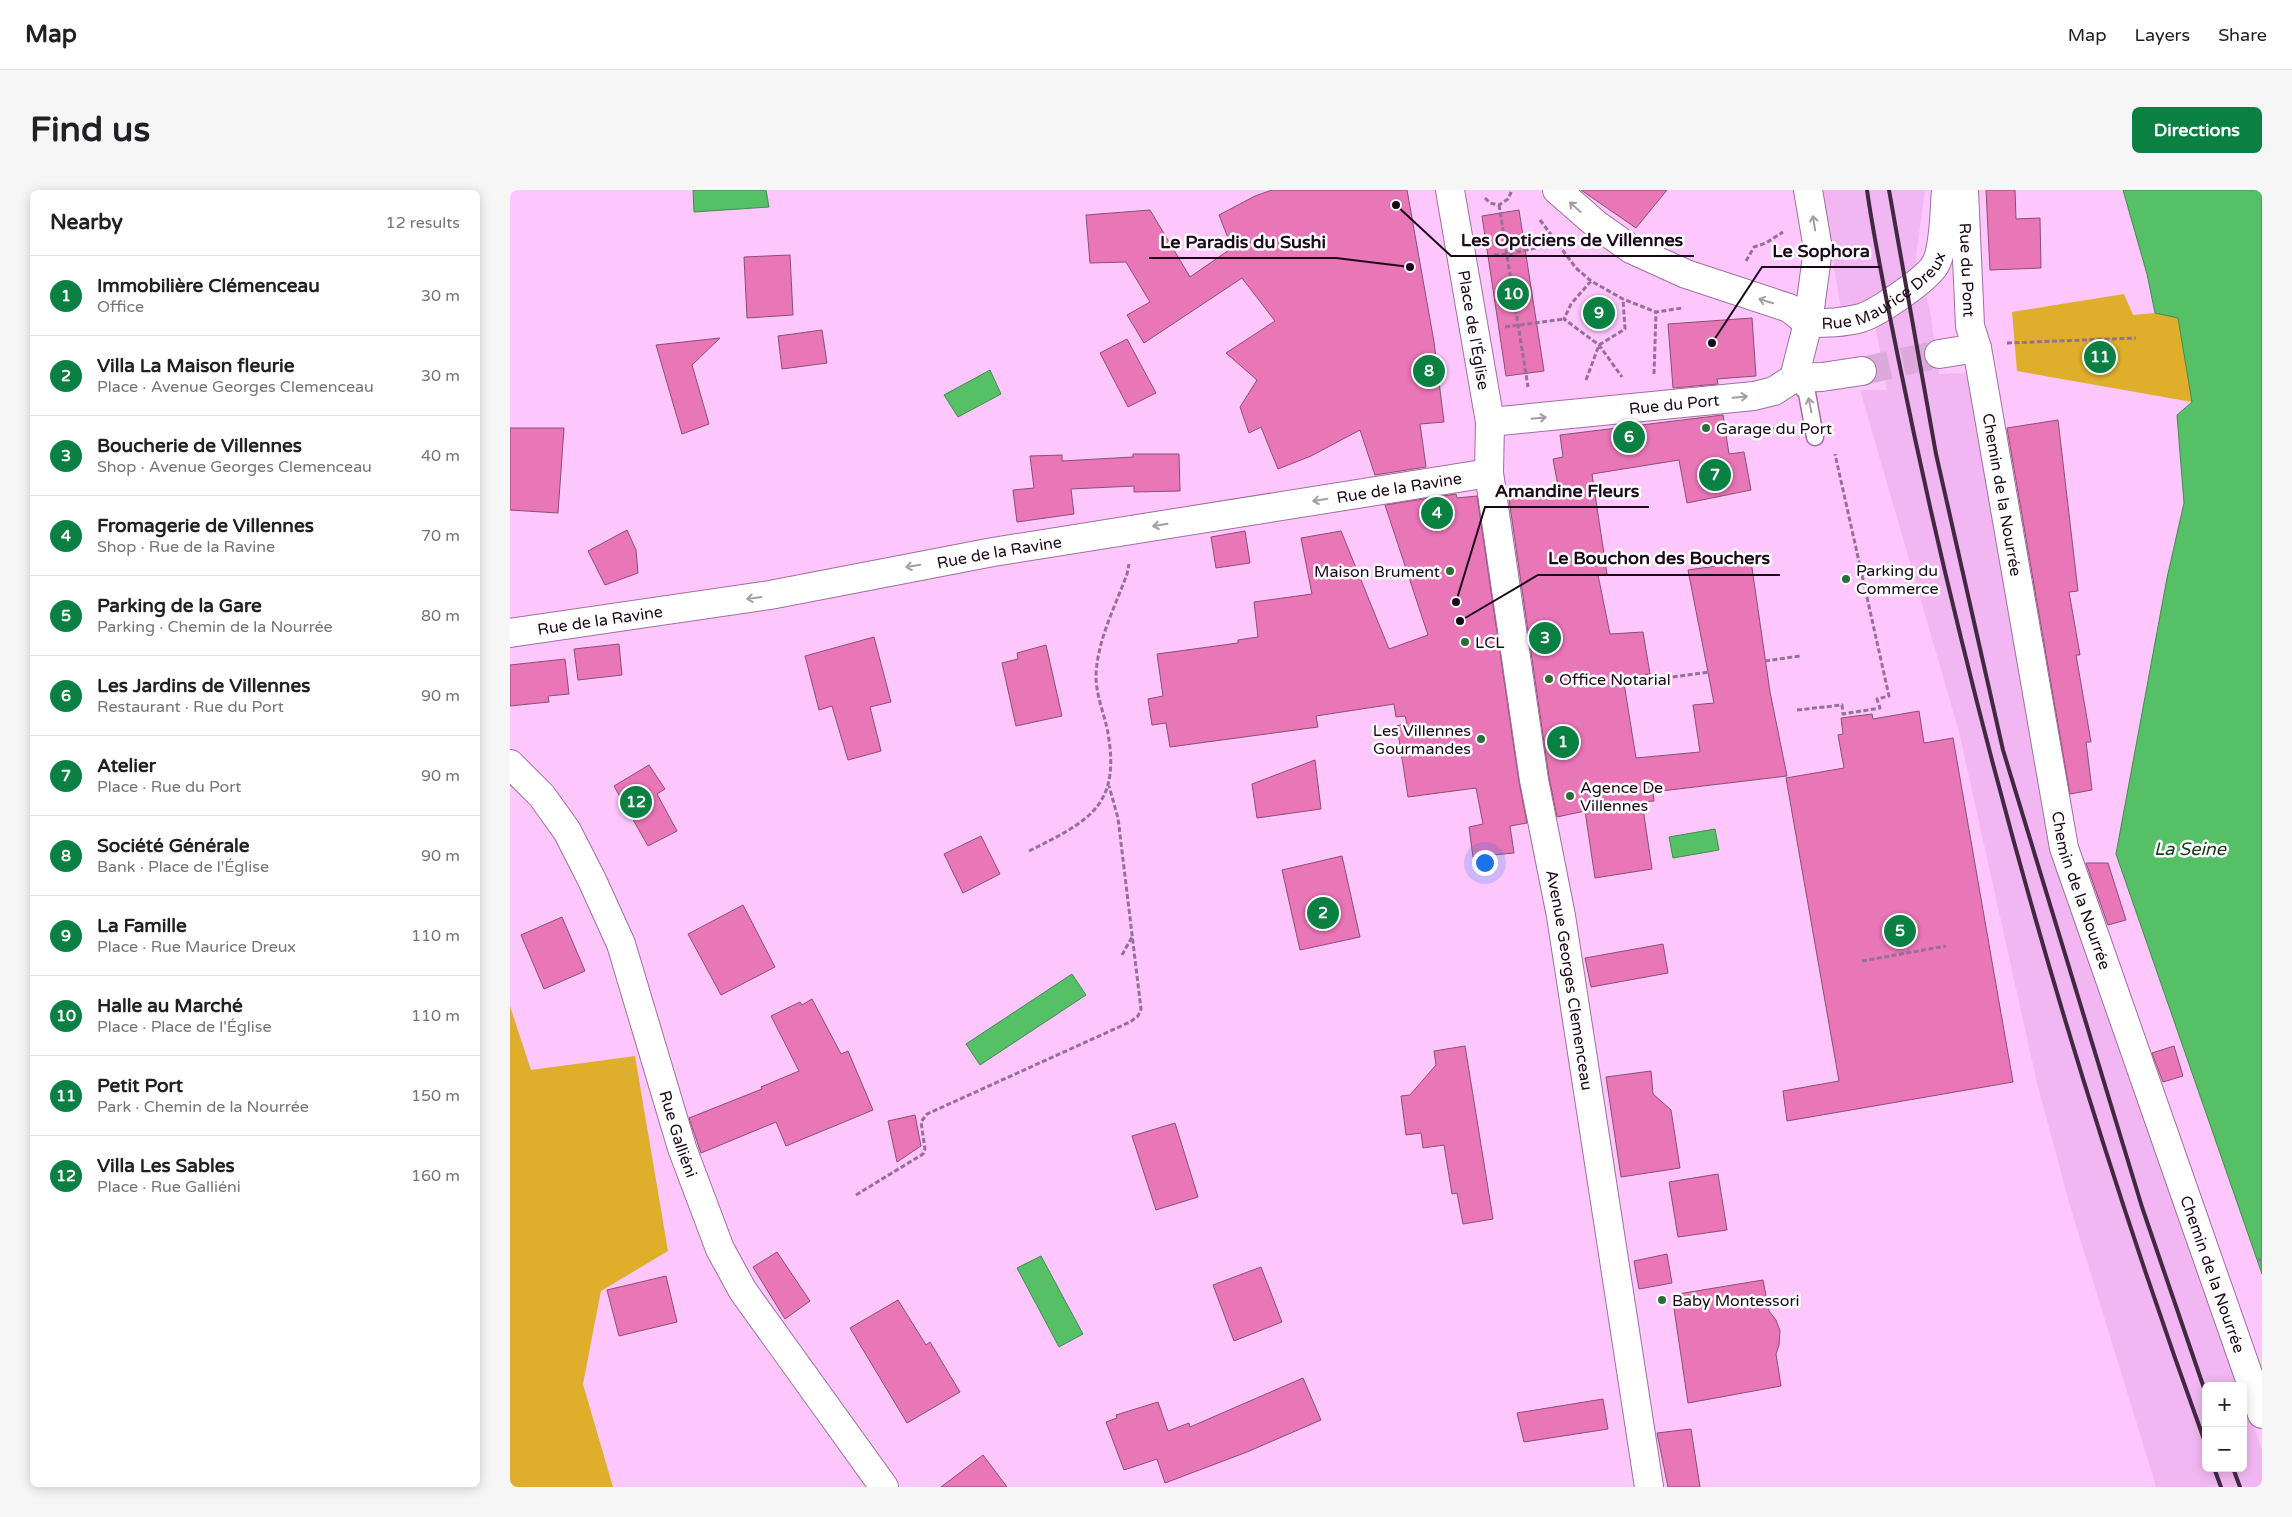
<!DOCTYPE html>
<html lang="en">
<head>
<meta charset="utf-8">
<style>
  :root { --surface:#fff; --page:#f6f6f6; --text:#202124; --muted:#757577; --line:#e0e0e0; --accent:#0b8043 }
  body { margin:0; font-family:"Varela Round",sans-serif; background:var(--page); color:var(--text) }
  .controls { position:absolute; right:15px; bottom:15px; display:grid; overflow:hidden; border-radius:8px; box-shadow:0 2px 12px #0003 }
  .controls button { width:45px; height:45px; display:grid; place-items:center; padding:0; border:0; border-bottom:1px solid var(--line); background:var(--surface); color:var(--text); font:25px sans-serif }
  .you { position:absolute; left:974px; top:672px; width:18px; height:18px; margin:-12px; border:4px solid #fff; border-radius:50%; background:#1a73e8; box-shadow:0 0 0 8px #1a73e833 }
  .badge { display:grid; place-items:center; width:32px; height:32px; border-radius:50%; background:var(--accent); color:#fff; font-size:16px; font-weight:700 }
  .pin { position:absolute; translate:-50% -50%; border:2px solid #fff; box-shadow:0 1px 5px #0006 }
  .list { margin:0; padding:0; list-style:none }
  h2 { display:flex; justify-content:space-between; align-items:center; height:65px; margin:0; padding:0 20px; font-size:21px }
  h2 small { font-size:16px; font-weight:400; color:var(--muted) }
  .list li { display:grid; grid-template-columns:32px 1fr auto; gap:15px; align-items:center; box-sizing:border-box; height:80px; padding:0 20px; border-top:1px solid var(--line) }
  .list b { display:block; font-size:19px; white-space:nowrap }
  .list p { margin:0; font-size:16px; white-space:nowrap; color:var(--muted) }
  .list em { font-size:16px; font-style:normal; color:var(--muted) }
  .map { position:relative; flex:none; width:1752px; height:1297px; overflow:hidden; border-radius:8px }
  header { display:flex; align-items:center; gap:30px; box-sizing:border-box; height:70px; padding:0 25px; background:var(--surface); border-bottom:1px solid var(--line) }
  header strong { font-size:24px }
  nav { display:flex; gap:28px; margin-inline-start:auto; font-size:18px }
  .intro { display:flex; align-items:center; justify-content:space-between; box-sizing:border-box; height:120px; padding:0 30px }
  h1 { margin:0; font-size:35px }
  .button { padding:12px 22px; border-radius:8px; background:var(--accent); color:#fff; font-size:18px; font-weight:700 }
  main { display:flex; gap:30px; padding:0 30px }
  aside { flex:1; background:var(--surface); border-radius:8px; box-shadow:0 2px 12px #0003 }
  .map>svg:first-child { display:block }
  .built { fill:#f2b7f2 }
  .green { fill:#dfaf2c }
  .water { fill:#55c066; stroke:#448950 }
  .building { fill:#e976b7; stroke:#8c4f70 }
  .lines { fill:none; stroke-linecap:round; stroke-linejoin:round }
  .street-tunnel { stroke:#dbaadb; stroke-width:28; stroke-dasharray:28 14; stroke-linecap:butt }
  .lane-casing { stroke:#a06ea0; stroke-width:19 }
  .street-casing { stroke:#a06ea0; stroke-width:30 }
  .secondary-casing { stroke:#a06ea0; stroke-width:30 }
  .path { stroke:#977097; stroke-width:3; stroke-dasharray:5 2.5; stroke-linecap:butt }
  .lane { stroke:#fff; stroke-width:16 }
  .street { stroke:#fff; stroke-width:28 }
  .secondary { stroke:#fff; stroke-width:28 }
  .rail { stroke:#422942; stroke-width:4 }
  .oneway { stroke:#a49ca4 }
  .poi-dot { fill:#2c6c36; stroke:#fdfdfd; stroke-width:2 }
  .labels { text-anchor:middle; stroke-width:5; stroke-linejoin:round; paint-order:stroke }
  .street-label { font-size:16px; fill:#1b081b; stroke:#fdfdfd }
  .poi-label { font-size:16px; fill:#1b081b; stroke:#fdfdfd; text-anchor:start }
  .water-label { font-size:18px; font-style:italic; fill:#16401d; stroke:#fdfdfd }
  .leader { fill:none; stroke:#1b081b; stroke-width:2 }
  .callout-dot { fill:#1b081b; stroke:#fdfdfd; stroke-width:2 }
  .callout-label { font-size:18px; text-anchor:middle; font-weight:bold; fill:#1b081b; stroke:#fdfdfd; stroke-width:5; stroke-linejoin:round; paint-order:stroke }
</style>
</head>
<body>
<header>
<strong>Map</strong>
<nav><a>Map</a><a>Layers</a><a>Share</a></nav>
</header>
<div class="intro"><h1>Find us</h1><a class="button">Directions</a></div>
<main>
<aside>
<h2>Nearby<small>12 results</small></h2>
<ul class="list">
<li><span class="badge">1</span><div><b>Immobilière Clémenceau</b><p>Office</p></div><em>30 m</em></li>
<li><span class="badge">2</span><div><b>Villa La Maison fleurie</b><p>Place · Avenue Georges Clemenceau</p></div><em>30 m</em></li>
<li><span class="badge">3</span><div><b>Boucherie de Villennes</b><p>Shop · Avenue Georges Clemenceau</p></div><em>40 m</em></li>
<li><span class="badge">4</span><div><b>Fromagerie de Villennes</b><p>Shop · Rue de la Ravine</p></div><em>70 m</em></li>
<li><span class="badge">5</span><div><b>Parking de la Gare</b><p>Parking · Chemin de la Nourrée</p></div><em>80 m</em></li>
<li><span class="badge">6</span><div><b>Les Jardins de Villennes</b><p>Restaurant · Rue du Port</p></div><em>90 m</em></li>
<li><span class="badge">7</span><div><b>Atelier</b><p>Place · Rue du Port</p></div><em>90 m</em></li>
<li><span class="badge">8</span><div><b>Société Générale</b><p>Bank · Place de l'Église</p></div><em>90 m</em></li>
<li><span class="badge">9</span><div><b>La Famille</b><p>Place · Rue Maurice Dreux</p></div><em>110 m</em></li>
<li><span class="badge">10</span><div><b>Halle au Marché</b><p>Place · Place de l'Église</p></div><em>110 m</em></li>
<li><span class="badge">11</span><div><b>Petit Port</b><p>Park · Chemin de la Nourrée</p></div><em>150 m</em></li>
<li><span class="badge">12</span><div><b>Villa Les Sables</b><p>Place · Rue Galliéni</p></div><em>160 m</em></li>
</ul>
</aside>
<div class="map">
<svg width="1752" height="1297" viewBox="0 0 1752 1297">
  <rect width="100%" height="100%" fill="#fdc7fd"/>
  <path class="built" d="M1311 0H1415L1406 67 1420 120 1429 184 1460 183 1546 653 1729 1196H1696V1278H1733V1208L1752 1259V1297H1646L1644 1290 1560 1016 1527 893 1449 542 1350 200H1377L1361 112 1331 119Z"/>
  <path class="green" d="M1614 104 1623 125 1645 123 1668 128 1682 212 1507 181 1502 122Z
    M0 816 21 880 125 866 158 1061 91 1101 73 1194 103 1297H0Z"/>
  <path class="water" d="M183 0H256L259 17 184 22Z
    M1613 0H1752V1084L1606 664 1657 388 1674 313 1667 225 1682 212 1668 128 1645 123 1637 84Z
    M480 180 491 204 448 227 434 205Z
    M1205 639 1209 660 1163 668 1159 647Z
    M562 784 576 805 470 875 456 854Z
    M531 1066 573 1144 549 1157 507 1078Z"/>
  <path class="building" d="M762 0H897L924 152 934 232 910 234 916 277 865 285 850 240 801 266 768 279 751 237 739 243 730 217 747 190 716 163 765 131 732 88 634 153 617 125 640 112 616 72 580 73 576 25 640 20 680 87 722 58 709 25 745 6Z
    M1071 0H1157L1126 38Z
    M1476 0H1505L1506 29 1530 28 1531 78 1480 80Z
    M1009 20 1034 181 996 186 972 26Z
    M280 65 283 125 237 128 234 67Z
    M1242 128 1246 186 1207 189 1208 194 1163 198 1158 134Z
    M312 140 317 173 272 179 268 146Z
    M210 148 182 175 199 234 172 244 146 155Z
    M617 149 646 203 618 217 590 163Z
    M1213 225 1219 264 1234 262 1241 300 1177 313 1169 270 1082 284 1097 384 1088 385 1100 444 1133 442 1140 484 1113 487 1126 568 1190 562 1183 515 1204 513 1178 380 1241 371 1260 502 1277 586 1143 602 1144 611 1132 612 1142 679 1085 688 1075 621 1047 627 1039 587 998 302 1048 296 1043 269 1053 267 1050 245Z
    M1548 230 1568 401 1559 402 1570 465H1566L1581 552H1576L1582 600 1560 604 1497 238Z
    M0 238H54L48 323 0 320Z
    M623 264H669L670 301 624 302V296L561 299 564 324 507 332 503 300 524 298 520 266 552 265V271L623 267Z
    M946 304 947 308 967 306 1009 592 1017 633 1000 636 1004 663 963 667 959 637 973 634 966 598 898 607 887 536 897 533 895 526 886 527 884 514 806 526 808 537 660 557 656 533 642 535 638 509 653 506 647 464 728 453V450L748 447 744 412 802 404 791 348 831 341 879 459 918 445 875 315Z
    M117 340 126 360 128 383 95 395 78 361Z
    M735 341 740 373 706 378 701 347Z
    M364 447 381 512 360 517 371 561 338 570 322 516 309 520 295 466Z
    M109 454 112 485 68 490 64 459Z
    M536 455 552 526 506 536 492 473 508 469 507 463Z
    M55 469 59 504 38 506 39 512 0 516V475Z
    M1409 521 1414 553 1443 548 1503 892 1277 931 1273 901 1329 891 1276 588 1334 578 1328 545 1333 544 1331 528 1362 524 1363 529Z
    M805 570 811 619 747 628 742 594Z
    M139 575 155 599 147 604 167 641 138 656 104 596Z
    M471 646 490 684 453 703 434 664Z
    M832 666 850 747 790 760 772 680Z
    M1576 673H1598L1616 730 1598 735Z
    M233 715 265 777 211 805 178 744Z
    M52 727 75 781 34 799 11 745Z
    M1153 754 1158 783 1081 797 1075 768Z
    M302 809 331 864 338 861 363 920 276 956 266 932 191 963 179 928 252 899 251 897 289 881 261 826 290 812 292 815Z
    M955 856 983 1029 953 1034 947 1003 942 1004 934 955 913 958 911 943 896 945 891 906 900 905 926 875 924 861Z
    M1664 856 1673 886 1653 892 1642 863Z
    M1141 881 1143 904 1161 920 1170 978 1111 987 1096 887Z
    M405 925 411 956 387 972 378 931Z
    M665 933 688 1007 646 1020 622 946Z
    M1208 984 1217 1040 1168 1047 1159 992Z
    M267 1062 300 1111 275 1129 243 1077Z
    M1157 1064 1162 1093 1129 1099 1124 1071Z
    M751 1077 772 1132 724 1151 703 1095Z
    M156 1086 167 1132 109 1146 97 1100Z
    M1253 1090 1259 1121 1266 1130 1270 1141 1269 1155 1266 1164 1271 1196 1178 1213 1162 1105Z
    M388 1110 416 1155 420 1152 450 1202 397 1233 340 1138Z
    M793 1188 811 1230 737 1262 655 1293 647 1269 614 1280 596 1232 607 1228 606 1225 648 1212 658 1241 679 1233 680 1237Z
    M1093 1209 1098 1239 1014 1252 1007 1223Z
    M1181 1239 1190 1297H1158L1147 1243Z
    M473 1265 497 1297H431Z"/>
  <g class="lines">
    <path class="street-tunnel" d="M1352 181 1429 164"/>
    <defs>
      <path id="lane" d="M1284 188 1297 203 1305 247"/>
      <g id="street">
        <path id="s1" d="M940 0 980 232 979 283 1024 590 1051 726 1139 1297"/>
        <path id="s2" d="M1047 0 1087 35 1121 59 1176 84 1279 118 1298 133C1316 133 1333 133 1351 128 1367 123 1416 90 1425 75 1435 58 1434 20 1436 0"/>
        <path id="s3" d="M1454 0 1460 136 1467 158 1554 658 1752 1224"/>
        <path d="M1429 164 1467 158"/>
        <path d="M1284 188 1312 187 1352 181"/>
        <path id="s4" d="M980 232 1244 206 1264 201 1284 188 1298 133 1308 59 1298 0"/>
        <path id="s5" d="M0 443 260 405 483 362 979 283"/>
      </g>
      <g id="secondary">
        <path id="s6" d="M0 574 32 606 57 641 82 690 111 754 172 958 210 1059 233 1101 374 1297"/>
      </g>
    </defs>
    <use href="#lane" class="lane-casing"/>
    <use href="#street" class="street-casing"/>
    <use href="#secondary" class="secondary-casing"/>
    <path class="path" d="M975 8 980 13 989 15 998 9 1002 0
      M989 15 1018 197
      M1030 30 1066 78 1081 91 1113 109 1146 122 1172 118
      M984 65 998 64 1057 51
      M1236 71 1244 57 1256 53 1273 42
      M1081 91 1061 114 1054 129 1089 155 1112 187
      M995 137 1054 129
      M1497 153 1626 148
      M1144 184 1146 122
      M1076 190 1089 155 1115 139 1113 109
      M1256 240 1275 237
      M1255 471 1290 466
      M1133 491 1199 482
      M1287 520 1332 515 1333 524 1370 518 1367 509 1379 506 1325 264
      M519 661C581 630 612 615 597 538 593 521 586 504 586 486 587 451 605 417 617 384L619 374
      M612 765 623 745
      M1352 771 1436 756
      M346 1005 413 964 415 959 411 932 417 924 620 832 628 826 631 819 608 628 599 596
      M1748 1070 1752 1069"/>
    <use href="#lane" class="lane"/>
    <use href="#street" class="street"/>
    <use href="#secondary" class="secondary"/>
    <path class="rail" d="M1357 0C1365 56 1377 112 1388 167 1407 261 1428 355 1451 448 1518 722 1600 990 1696 1255
      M1379 0 1426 264 1493 560 1632 1017 1696 1204
      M1704 1278 1711 1297
      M1723 1278 1730 1297"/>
  </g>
  <defs><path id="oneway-shaft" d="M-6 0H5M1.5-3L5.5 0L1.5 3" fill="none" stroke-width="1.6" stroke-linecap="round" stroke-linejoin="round" transform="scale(1.25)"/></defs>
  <g class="oneway">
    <use href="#oneway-shaft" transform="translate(1065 17) rotate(-138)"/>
    <use href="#oneway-shaft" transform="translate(1304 33) rotate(-99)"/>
    <use href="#oneway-shaft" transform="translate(1256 111) rotate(-163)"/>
    <use href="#oneway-shaft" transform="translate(1230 207) rotate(-5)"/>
    <use href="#oneway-shaft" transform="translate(1300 215) rotate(-101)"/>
    <use href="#oneway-shaft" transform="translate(1029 228) rotate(-6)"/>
    <use href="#oneway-shaft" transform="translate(810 310) rotate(171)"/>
    <use href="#oneway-shaft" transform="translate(650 335) rotate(171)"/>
    <use href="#oneway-shaft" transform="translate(403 376) rotate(170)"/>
    <use href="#oneway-shaft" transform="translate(244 408) rotate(172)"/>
  </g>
  <g class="poi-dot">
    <circle cx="1196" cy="238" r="5"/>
    <circle cx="940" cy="381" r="5"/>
    <circle cx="1336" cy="389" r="5"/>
    <circle cx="955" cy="452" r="5"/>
    <circle cx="1039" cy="489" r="5"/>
    <circle cx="971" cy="549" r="5"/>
    <circle cx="1060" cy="606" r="5"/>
    <circle cx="1152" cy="1110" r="5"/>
  </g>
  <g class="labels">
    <g class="street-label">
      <text dy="6" stroke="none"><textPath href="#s3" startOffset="80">Rue du Pont</textPath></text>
      <text dy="6" stroke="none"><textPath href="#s2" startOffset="374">Rue Maurice Dreux</textPath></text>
      <text dy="6" stroke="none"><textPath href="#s1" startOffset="142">Place de l'Église</textPath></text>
      <text dy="6" stroke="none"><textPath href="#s4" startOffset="185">Rue du Port</textPath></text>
      <text dy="6" stroke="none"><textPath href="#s5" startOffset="901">Rue de la Ravine</textPath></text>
      <text dy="6" stroke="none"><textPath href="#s3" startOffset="308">Chemin de la Nourrée</textPath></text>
      <text dy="6" stroke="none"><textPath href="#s5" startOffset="496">Rue de la Ravine</textPath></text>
      <text dy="6" stroke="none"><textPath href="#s5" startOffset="91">Rue de la Ravine</textPath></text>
      <text dy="6" stroke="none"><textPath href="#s3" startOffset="712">Chemin de la Nourrée</textPath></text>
      <text dy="6" stroke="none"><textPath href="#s1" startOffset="800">Avenue Georges Clemenceau</textPath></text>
      <text dy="6" stroke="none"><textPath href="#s6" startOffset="412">Rue Galliéni</textPath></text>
      <text dy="6" stroke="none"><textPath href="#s3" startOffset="1118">Chemin de la Nourrée</textPath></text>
    </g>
    <g class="poi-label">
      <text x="1206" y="244">Garage du Port</text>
      <text x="1346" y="386">Parking du<tspan x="1346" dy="18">Commerce</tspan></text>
      <text x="930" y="387" text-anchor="end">Maison Brument</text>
      <text x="965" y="458">LCL</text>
      <text x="1049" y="495">Office Notarial</text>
      <text x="961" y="546" text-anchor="end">Les Villennes<tspan x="961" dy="18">Gourmandes</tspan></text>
      <text x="1070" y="603">Agence De<tspan x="1070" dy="18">Villennes</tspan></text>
      <text x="1162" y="1116">Baby Montessori</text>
    </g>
    <g class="water-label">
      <text x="1680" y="665">La Seine</text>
    </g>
  </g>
  <path class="leader" d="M886 15L941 66H1184M900 77L826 68H639M1202 153L1252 77H1370M946 412L975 317H1139M950 431L1028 385H1270"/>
  <g class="callout-dot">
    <circle cx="886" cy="15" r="5"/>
    <circle cx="900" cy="77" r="5"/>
    <circle cx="1202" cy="153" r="5"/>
    <circle cx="946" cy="412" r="5"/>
    <circle cx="950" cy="431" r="5"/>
  </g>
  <g class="callout-label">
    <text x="1062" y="56">Les Opticiens de Villennes</text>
    <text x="733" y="58">Le Paradis du Sushi</text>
    <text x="1311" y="67">Le Sophora</text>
    <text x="1057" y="307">Amandine Fleurs</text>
    <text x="1149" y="374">Le Bouchon des Bouchers</text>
  </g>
</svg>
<div class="controls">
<button>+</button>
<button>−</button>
</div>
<div class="you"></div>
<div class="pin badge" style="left:1053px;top:552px">1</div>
<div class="pin badge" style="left:813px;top:723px">2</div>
<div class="pin badge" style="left:1035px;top:448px">3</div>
<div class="pin badge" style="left:927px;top:323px">4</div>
<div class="pin badge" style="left:1390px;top:741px">5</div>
<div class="pin badge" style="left:1119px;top:247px">6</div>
<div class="pin badge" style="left:1205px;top:285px">7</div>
<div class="pin badge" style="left:919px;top:181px">8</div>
<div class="pin badge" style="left:1089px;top:123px">9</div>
<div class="pin badge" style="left:1003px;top:104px">10</div>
<div class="pin badge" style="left:1590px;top:167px">11</div>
<div class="pin badge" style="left:126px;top:612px">12</div>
</div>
</main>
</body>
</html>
